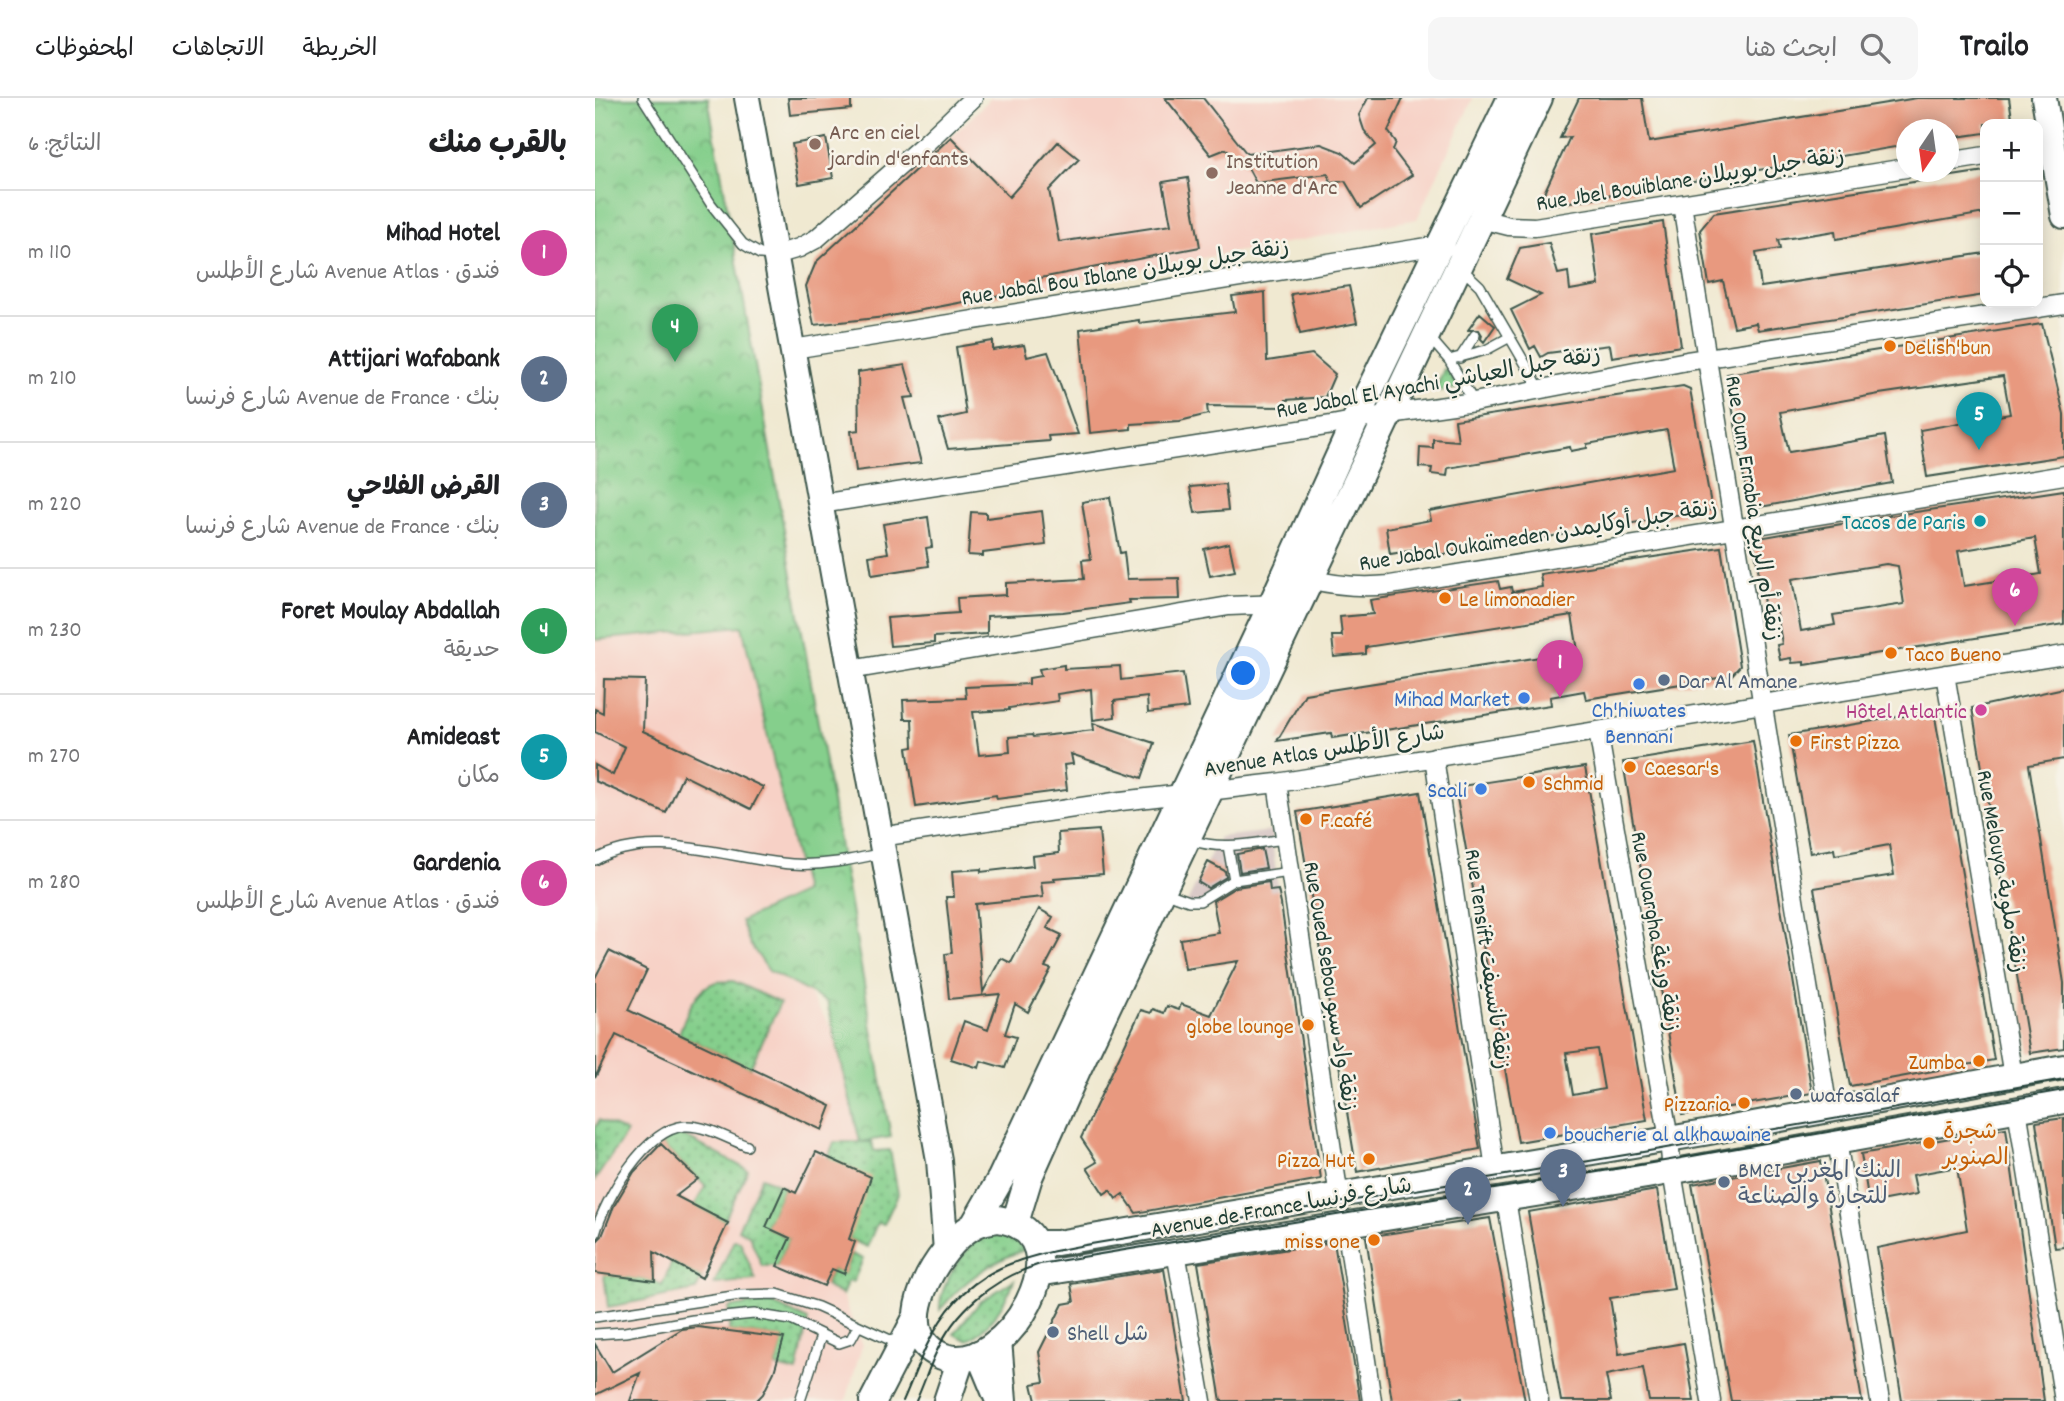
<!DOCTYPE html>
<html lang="ar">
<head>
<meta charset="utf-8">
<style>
  :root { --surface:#fff; --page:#f6f6f6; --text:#202124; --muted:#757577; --line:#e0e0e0; --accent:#1f6fb2 }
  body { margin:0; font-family:Dekko,"Playpen Sans Arabic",sans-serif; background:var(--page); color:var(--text); direction:rtl }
  .controls { position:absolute; right:21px; top:21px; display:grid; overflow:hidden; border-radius:14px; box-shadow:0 4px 18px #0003 }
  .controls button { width:63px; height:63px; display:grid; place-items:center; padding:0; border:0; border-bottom:2px solid var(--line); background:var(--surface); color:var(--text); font:35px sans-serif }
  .compass { position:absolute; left:1301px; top:21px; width:63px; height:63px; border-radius:50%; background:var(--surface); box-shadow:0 4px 18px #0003; rotate:193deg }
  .you { position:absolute; left:649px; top:576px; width:24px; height:24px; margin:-18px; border:5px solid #fff; border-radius:50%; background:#1a73e8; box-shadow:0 0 0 10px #1a73e833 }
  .badge { display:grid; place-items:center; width:46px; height:46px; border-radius:50%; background:var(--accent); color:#fff; font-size:23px; font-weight:700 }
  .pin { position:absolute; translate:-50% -58px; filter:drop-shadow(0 2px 4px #0008) }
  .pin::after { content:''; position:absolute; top:37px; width:24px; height:21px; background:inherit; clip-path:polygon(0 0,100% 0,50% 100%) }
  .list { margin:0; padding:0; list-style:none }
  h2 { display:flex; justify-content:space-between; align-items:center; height:91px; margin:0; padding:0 28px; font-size:30px }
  h2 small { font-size:23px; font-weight:400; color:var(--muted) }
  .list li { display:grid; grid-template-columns:46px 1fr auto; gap:21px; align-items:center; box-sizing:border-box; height:126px; padding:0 28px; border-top:2px solid var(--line) }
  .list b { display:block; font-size:26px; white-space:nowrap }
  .list p { margin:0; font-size:23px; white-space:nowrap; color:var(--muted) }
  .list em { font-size:23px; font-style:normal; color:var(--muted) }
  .icon { flex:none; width:38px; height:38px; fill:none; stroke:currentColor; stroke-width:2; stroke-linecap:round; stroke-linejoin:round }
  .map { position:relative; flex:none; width:1469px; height:1303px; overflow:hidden; direction:ltr }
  header { display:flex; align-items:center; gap:42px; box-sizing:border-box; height:98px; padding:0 35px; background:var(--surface); border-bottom:2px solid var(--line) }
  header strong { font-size:33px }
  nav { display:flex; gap:38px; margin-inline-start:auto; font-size:24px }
  .search { width:490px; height:63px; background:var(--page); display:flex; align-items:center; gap:18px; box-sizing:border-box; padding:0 24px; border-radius:14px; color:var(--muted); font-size:26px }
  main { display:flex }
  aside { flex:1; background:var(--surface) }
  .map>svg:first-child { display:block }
  .built { fill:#f7d1c6 }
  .industrial { fill:#d2bfbf }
  .grass { fill:url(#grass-dots); stroke:#528660; stroke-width:2 }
  .park { fill:url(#park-crowns); stroke:#528660; stroke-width:2 }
  .building { fill:#e8997f; fill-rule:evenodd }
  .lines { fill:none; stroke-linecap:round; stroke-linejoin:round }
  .lane-casing { stroke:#3e574c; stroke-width:12 }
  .street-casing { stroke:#3e574c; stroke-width:21 }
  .secondary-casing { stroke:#3e574c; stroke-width:28 }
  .primary-casing { stroke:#3e574c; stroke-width:30 }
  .lane { stroke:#fff; stroke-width:9 }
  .street { stroke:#fff; stroke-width:18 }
  .secondary { stroke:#fff; stroke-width:24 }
  .primary { stroke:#fff; stroke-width:26 }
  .tram { stroke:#1f3d34; stroke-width:2 }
  .education-dot { fill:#8d6e63; stroke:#f7f3e8; stroke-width:2.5 }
  .food-dot { fill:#e8710a; stroke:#f7f3e8; stroke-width:2.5 }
  .culture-dot { fill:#0f9aa8; stroke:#f7f3e8; stroke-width:2.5 }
  .service-dot { fill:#5c6f8a; stroke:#f7f3e8; stroke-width:2.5 }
  .shop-dot { fill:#3f7fe0; stroke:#f7f3e8; stroke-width:2.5 }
  .hotel-dot { fill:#d1479c; stroke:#f7f3e8; stroke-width:2.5 }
  .labels { text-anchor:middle; stroke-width:5; stroke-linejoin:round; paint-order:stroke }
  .education-label { font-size:23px; fill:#785e54; stroke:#f7f3e8; text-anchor:start }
  .street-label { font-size:23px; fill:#1f3d34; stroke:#f7f3e8 }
  .food-label { font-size:23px; fill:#c56008; stroke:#f7f3e8; text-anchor:start }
  .culture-label { font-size:23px; fill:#0d838f; stroke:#f7f3e8; text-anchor:end }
  .service-label { font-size:23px; fill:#4e5e75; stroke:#f7f3e8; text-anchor:start }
  .shop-label { font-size:23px; fill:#366cbe; stroke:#f7f3e8; text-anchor:end }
  .hotel-label { font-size:23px; fill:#b23c85; stroke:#f7f3e8; text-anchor:end }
</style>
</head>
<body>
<header>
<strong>Trailo</strong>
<div class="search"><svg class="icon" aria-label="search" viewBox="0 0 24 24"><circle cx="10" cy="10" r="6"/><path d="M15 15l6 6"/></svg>ابحث هنا</div>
<nav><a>الخريطة</a><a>الاتجاهات</a><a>المحفوظات</a></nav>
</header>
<main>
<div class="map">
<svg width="1469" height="1303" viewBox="0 0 1469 1303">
  <defs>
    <pattern id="grass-dots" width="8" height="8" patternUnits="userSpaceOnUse" patternTransform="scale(1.75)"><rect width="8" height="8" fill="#85cf8c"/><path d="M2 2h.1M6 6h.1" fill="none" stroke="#6ca973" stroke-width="1.8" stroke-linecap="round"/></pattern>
    <pattern id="park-crowns" width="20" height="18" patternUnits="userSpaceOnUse" patternTransform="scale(1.75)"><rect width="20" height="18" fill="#85cf8c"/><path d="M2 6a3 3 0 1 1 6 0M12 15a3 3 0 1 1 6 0" fill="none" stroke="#6ca973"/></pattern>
  </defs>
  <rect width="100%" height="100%" fill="#f7f3e8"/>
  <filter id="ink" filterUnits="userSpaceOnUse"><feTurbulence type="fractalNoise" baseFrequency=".0143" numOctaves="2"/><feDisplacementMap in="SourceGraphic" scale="14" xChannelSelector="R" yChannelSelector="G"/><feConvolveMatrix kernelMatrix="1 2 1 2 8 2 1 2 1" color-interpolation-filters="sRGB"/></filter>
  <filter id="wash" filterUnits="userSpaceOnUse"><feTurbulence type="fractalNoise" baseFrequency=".00686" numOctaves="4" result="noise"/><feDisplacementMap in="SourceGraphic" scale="28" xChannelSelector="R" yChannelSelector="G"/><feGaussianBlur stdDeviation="1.57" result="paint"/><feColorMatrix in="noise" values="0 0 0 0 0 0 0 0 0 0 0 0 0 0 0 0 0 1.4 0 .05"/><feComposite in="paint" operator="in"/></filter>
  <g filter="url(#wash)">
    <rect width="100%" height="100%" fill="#f0e9d1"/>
    <path class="built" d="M396 0H878L822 121 437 191 425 111 356 39Z
      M147 527 209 794 158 816 174 873 211 892 239 933 277 1044 276 1079 247 1197 267 1248 251 1303H0V542Z"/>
    <path class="industrial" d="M676 733 683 792 671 794 669 781 652 784 653 788 628 793 630 801 619 808 588 813 624 739Z"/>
    <path class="grass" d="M849 271 853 273 864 290 846 293 841 290Z
      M138 883 185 905 155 970 84 936C90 918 100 890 121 884 126 883 133 884 138 883Z
      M4 1022 32 1034 0 1082V1031Z
      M79 1033 153 1072 129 1123 99 1108 111 1088 66 1046Z
      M239 1044H277L279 1053 295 1052 303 1096 289 1126 282 1125 272 1149 254 1141 233 1060Z
      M167 1079 189 1089 171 1129 195 1140 182 1168H167L154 1137 143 1131Z
      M392 1136C409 1134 419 1139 429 1152 394 1164 368 1183 345 1212 343 1190 371 1145 392 1136Z
      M139 1142 145 1143 161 1182 119 1186Z
      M256 1156 268 1161 258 1184 253 1183 247 1197 230 1188 237 1171 249 1176Z
      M77 1164 107 1180 101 1192 13 1209 9 1176 60 1183 67 1188Z
      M419 1182C413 1201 391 1236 372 1242L359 1236 385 1204Z
      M172 1203 213 1222 202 1274 181 1269 188 1240 134 1233V1210Z"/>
    <path class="park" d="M0 0H113L296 1039 265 1044 232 904 174 873 155 846 146 823 209 794 147 528 0 542Z"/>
    <g id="blocks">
      <path class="building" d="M193 0H256V11L195 17Z
        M570 0H608L652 56 726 46 747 54 760 65 781 47 769 32 764 17 773 0H808L793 33 801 44 798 52 817 77 766 110 750 83 736 85 733 76 661 85 653 70 631 51 616 57Z
        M984 0H1047L1054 44 1322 0H1414L1418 26H1390V35L1354 40V32H1312V47L951 108 949 95 975 39 965 40Z
        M356 39 414 99 463 44 484 61 454 92 464 144 576 127 568 84 593 80 605 149 435 182 437 191 290 219 219 227 211 188 221 164Z
        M231 40 238 80 204 86 197 46Z
        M1390 73V115L1241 141 1240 133 1183 142 1185 151 1161 155 1166 189 1390 155V197L1163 232 1161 225 1139 229 1128 183 1114 186 1105 132 1119 115Z
        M1068 124 1086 248 1017 259 1015 247 953 255 946 259 940 248 935 251 916 212 946 197 912 181 925 150 954 145 963 176 973 174 975 192 1004 187 997 136Z
        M754 188 762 225 705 236 696 196Z
        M670 194 672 263 717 256 740 276 730 299 691 302 692 309 612 308 613 316 585 323 536 326V331L495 335 485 231 544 222V225L640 214 637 198Z
        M885 215 900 228 889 244 886 241 887 237 884 232H873Z
        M1447 226 1469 316V358L1332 379 1325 332 1415 316 1408 278 1284 296 1185 314 1194 354 1290 338 1297 385 1154 411 1132 276Z
        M398 243V252L429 247 432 259 453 254 483 336 453 338 454 343 353 351 344 322 371 316 361 249Z
        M310 267 319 299 309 300 326 365 261 373 256 333 264 332 263 274Z
        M1088 288 1095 291 1117 412 843 457 841 449 795 456 791 430 836 422 834 413 1079 370 1072 332 992 346V350L976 353 975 349 853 370 852 378 836 376 837 370 824 369 825 349 838 350V341L863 343 860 322Z
        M630 386 633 412 600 415 595 389Z
        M1469 392V526L1209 567V564L1197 565 1196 560 1185 562 1182 547 1187 546 1181 509 1170 511 1158 441 1294 418ZM1440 440 1446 476 1369 488 1363 453ZM1291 466 1303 468 1309 506 1238 517 1240 527 1206 533 1197 481Z
        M515 399 525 455 529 454 532 481 584 480 585 501 534 502 535 505 468 514 392 518V536L339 539V545L295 548 292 520 363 515 362 500 411 497V485L489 481 487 462 496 461 487 404Z
        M447 413 451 447 388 455V458L373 457 376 414 391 415V420Z
        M333 419 337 449 331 450 334 468 277 477 274 458 293 455 288 426Z
        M634 445 640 473 615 478 609 451Z
        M1126 449 1145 568 1136 578 991 601 989 593 955 599 956 607 737 640 736 635 682 643 710 596 983 553 977 517 771 549V556L739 559 737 538H747L745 519 778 516 775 502 903 483 905 491 916 489 917 494 947 489 945 476Z
        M469 567V571L525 568 526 582 588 575 593 610 553 615 552 599 519 603 520 619 498 622 496 591 462 596 463 603 414 610V612L378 614 384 657 415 654 414 639 437 637 438 639 499 632 498 625 559 645 547 680 476 656 478 666 469 667 472 692 402 701 401 697 321 709 312 650 318 649 317 621H309L308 602 371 600 370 589 434 586V580L446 578 444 571Z
        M9 581 50 582 48 633 168 689 156 711 88 677 71 715 0 683V667L18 677 30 649 0 634V611L8 615Z
        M1469 590V661L1434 667 1469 885V950L1435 955 1377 610Z
        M1339 613 1399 962 1255 988 1219 790 1299 777 1294 747 1240 757 1239 751 1215 755 1194 637Z
        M1158 643 1217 995 1087 1017 1028 664Z
        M990 669 1052 1022 923 1044 860 689ZM1002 951 1009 991 978 997 971 955Z
        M825 694 885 1051 762 1074 702 714Z
        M504 732 508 776 459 780 460 783 446 784 448 799 380 806 388 894 406 860 416 865 444 811 458 819 452 830 467 837 450 869 456 871 433 914 420 906 410 936 421 939 410 970 386 963 384 970 356 961 369 923 393 932 405 896 354 901 350 856 357 855 351 799H359L357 773 386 771V774L438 768 437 758 464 755 463 735Z
        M667 751 671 770 645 774 642 756Z
        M613 764 630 773 631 779 613 790 603 784Z
        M674 784 675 793 683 792 686 806 726 1081 541 1115 528 1096 521 1101 515 1092 509 1096 492 1070 502 1064 486 1040 546 912 556 915 558 911 569 915 572 908 584 912 586 906 616 917 643 863 590 871 585 841 624 835 618 803 641 789Z
        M14 853 52 872 33 912 236 1008 227 1032 21 937 0 980V880Z
        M1469 1020V1149L1460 1150 1441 1024Z
        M1411 1030 1449 1303H1307L1282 1150 1372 1132 1362 1069 1318 1077 1322 1096 1274 1105 1266 1056Z
        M66 1046 103 1081 81 1098 133 1125 107 1180 59 1154 60 1183 0 1175 2 1143 7 1138 19 1108 39 1074Z
        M221 1054 276 1079 254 1141 260 1144 249 1176 237 1171 229 1188 182 1168 195 1140 171 1129 189 1089 201 1095Z
        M1226 1063 1267 1303H1136L1097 1086Z
        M1062 1092 1079 1191 1015 1200 1024 1256 1089 1245 1099 1303H1054L1048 1270 1011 1277 1016 1303H966L933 1114Z
        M895 1120 930 1303H867V1300L836 1303H797L771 1139Z
        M739 1144 765 1303H626L603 1165Z
        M569 1171 591 1303H441L437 1286 449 1284 444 1254 468 1206 479 1204 476 1186Z
        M103 1229 189 1240 179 1274 168 1296 161 1303H35L45 1275 0 1297V1246L17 1274 87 1231Z"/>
    </g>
  </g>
  <g filter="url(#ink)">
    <use href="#blocks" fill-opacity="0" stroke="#3e574c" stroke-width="2"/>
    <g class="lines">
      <defs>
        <path id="lane" d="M48 0 116 106 148 146 165 156 179 157
          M866 170 885 188 945 291
          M835 240 854 262 879 304
          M865 260 880 237
          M854 262 891 252 915 239
          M596 742C627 753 658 745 690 741
          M633 748 639 782
          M0 762C57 729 136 762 197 766 228 768 257 762 288 755
          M569 794 594 803H605L639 782 695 774
          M0 1136C10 1101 50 1031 90 1028 111 1027 133 1041 152 1048
          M0 1219 145 1197 182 1196 223 1209 304 1246
          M0 1236 30 1234 98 1222 159 1216 196 1222 244 1245 256 1241 263 1228
          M205 1303 226 1238"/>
        <path id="street" d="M1353 64 1390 58
          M1087 106 1233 1012
          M886 121 914 128 940 129 1311 70
          M180 157 204 150 221 141 333 43 378 0
          M198 251 832 149H851
          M225 406 737 327 794 316 879 304 1092 263 1469 206
          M714 481C742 488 766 490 795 487L1469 377
          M255 572 634 508 684 506
          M1350 576 1418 978
          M1003 633 1074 1041 1077 1074 1116 1303
          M839 659 900 1071
          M682 685 744 1099
          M285 739 526 703 682 685 1469 557
          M1422 1011 1469 1303
          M1242 1043 1285 1303
          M911 1101 944 1303
          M751 1127 777 1303
          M581 1154 607 1303"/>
        <path id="secondary" d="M152 0 344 1062 351 1153
          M1449 0 1469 118
          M441 1145H462L1109 1035 1469 969
          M443 1176 1052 1078 1469 1003
          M404 1242 409 1303
          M383 1255 403 1303"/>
        <path id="primary" d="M403 1121C497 1135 409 1284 347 1258 290 1234 343 1148 378 1128 386 1123 394 1122 403 1121Z
          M420 1125 434 1079 482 972 944 0
          M379 1127 406 1080 677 506 760 323 916 0
          M278 1303 321 1220
          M352 1303 366 1261"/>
      </defs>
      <use href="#lane" class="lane-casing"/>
      <use href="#street" class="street-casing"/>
      <use href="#secondary" class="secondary-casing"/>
      <use href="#primary" class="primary-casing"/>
      <use href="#lane" class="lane"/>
      <use href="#street" class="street"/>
      <use href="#secondary" class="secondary"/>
      <use href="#primary" class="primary"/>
      <path class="tram" d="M308 1303C316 1285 323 1266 331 1249 368 1171 419 1160 496 1146L1048 1054 1469 981
        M321 1303C328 1288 333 1272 340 1257 360 1211 398 1181 445 1166L1075 1062 1469 992"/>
    </g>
  </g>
  <g class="education-dot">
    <circle cx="220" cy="46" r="7"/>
    <circle cx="617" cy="75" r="7"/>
  </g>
  <g class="food-dot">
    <circle cx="1295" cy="248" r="7"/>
    <circle cx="850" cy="500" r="7"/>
    <circle cx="1296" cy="555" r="7"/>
    <circle cx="1201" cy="643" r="7"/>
    <circle cx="1035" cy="669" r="7"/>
    <circle cx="934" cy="684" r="7"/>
    <circle cx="711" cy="721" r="7"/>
    <circle cx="713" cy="927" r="7"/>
    <circle cx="1384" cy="963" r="7"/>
    <circle cx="1149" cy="1005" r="7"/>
    <circle cx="1334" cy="1045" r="7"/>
    <circle cx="774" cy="1061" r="7"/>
    <circle cx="779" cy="1142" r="7"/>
  </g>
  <circle class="culture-dot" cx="1385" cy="423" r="7"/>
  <g class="service-dot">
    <circle cx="1069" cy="582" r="7"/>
    <circle cx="1201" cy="996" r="7"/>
    <circle cx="1129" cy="1084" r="7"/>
    <circle cx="458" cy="1234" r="7"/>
  </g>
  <g class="shop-dot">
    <circle cx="1044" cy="586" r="7"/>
    <circle cx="929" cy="600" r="7"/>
    <circle cx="886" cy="691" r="7"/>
    <circle cx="955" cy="1035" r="7"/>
  </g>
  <circle class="hotel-dot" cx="1386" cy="612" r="7"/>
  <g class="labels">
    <g class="education-label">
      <text x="234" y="41">Arc en ciel<tspan x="234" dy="26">jardin d'enfants</tspan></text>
      <text x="631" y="70">Institution<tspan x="631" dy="26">Jeanne d'Arc</tspan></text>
    </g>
    <g class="street-label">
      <text transform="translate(1095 80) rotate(-9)" y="8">Rue Jbel Bouiblane زنقة جبل بويبلان</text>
      <text transform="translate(530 173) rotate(-9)" y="8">Rue Jabal Bou Iblane زنقة جبل بويبلان</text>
      <text transform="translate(843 283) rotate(-10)" y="8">Rue Jabal El Ayachi زنقة جبل العياشي</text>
      <text transform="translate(1160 410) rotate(81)" y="8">Rue Oum Errabia زنقة أم الربيع</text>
      <text transform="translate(943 436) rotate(-9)" y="8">Rue Jabal Oukaïmeden زنقة جبل أوكايمدن</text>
      <text transform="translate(729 651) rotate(-9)" y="8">Avenue Atlas شارع الأطلس</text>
      <text transform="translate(1408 773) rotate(80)" y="8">Rue Melouya زنقة ملوية</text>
      <text transform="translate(1062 833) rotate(80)" y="8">Rue Ouargha زنقة ورغة</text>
      <text transform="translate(894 861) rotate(82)" y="8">Rue Tensift زنقة تانسيفت</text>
      <text transform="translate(737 888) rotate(81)" y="8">Rue Oued Sebou زنقة واد سبو</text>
      <text transform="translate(686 1108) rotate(-10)" y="8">Avenue de France شارع فرنسا</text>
    </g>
    <g class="food-label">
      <text x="1309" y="256">Delish'bun</text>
      <text x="864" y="508">Le limonadier</text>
      <text x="1310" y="563">Taco Bueno</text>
      <text x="1215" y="651">First Pizza</text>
      <text x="1049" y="677">Caesar's</text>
      <text x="948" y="692">Schmid</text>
      <text x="725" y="729">F.café</text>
      <text x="699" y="935" text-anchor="end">globe lounge</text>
      <text x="1370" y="971" text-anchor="end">Zumba</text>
      <text x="1135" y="1013" text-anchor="end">Pizzaria</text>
      <text x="1348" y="1040">شجرة<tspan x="1348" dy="26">الصنوبر</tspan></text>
      <text x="760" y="1069" text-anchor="end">Pizza Hut</text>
      <text x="765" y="1150" text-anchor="end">miss one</text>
    </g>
    <g class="culture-label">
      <text x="1371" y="431">Tacos de Paris</text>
    </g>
    <g class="service-label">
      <text x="1083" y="590">Dar Al Amane</text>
      <text x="1215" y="1004">wafasalaf</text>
      <text x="1143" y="1079">BMCI البنك المغربي<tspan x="1143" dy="26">للتجارة والصناعة</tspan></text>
      <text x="472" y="1242">Shell شل</text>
    </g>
    <g class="shop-label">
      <text x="915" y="608">Mihad Market</text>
      <text x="1044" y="619" text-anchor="middle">Ch'hiwates<tspan x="1044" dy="26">Bennani</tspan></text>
      <text x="872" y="699">Scali</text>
      <text x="969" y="1043" text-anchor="start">boucherie al alkhawaine</text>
    </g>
    <g class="hotel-label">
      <text x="1372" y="620">Hôtel Atlantic</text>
    </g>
  </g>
</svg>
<div class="controls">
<button>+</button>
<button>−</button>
<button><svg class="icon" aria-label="locate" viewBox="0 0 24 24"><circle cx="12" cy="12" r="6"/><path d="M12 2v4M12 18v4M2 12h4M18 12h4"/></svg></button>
</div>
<svg class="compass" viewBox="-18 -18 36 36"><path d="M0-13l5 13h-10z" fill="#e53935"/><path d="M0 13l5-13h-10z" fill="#757577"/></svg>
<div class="you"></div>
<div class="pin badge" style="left:965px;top:600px;background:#d1479c">1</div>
<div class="pin badge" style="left:873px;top:1127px;background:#5c6f8a">2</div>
<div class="pin badge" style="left:968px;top:1109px;background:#5c6f8a">3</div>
<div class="pin badge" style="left:80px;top:264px;background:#2e9e5b">4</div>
<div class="pin badge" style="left:1384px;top:352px;background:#0f9aa8">5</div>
<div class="pin badge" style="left:1420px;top:528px;background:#d1479c">6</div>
</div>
<aside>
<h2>بالقرب منك<small>النتائج: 6</small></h2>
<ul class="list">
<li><span class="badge" style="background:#d1479c">1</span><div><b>Mihad Hotel</b><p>فندق · Avenue Atlas شارع الأطلس</p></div><em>110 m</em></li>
<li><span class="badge" style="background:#5c6f8a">2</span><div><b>Attijari Wafabank</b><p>بنك · Avenue de France شارع فرنسا</p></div><em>210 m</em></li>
<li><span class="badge" style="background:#5c6f8a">3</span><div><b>القرض الفلاحي</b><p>بنك · Avenue de France شارع فرنسا</p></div><em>220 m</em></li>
<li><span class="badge" style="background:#2e9e5b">4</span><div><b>Foret Moulay Abdallah</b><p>حديقة</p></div><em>230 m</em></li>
<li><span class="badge" style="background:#0f9aa8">5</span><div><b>Amideast</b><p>مكان</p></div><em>270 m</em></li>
<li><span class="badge" style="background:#d1479c">6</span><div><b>Gardenia</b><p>فندق · Avenue Atlas شارع الأطلس</p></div><em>280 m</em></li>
</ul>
</aside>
</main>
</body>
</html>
